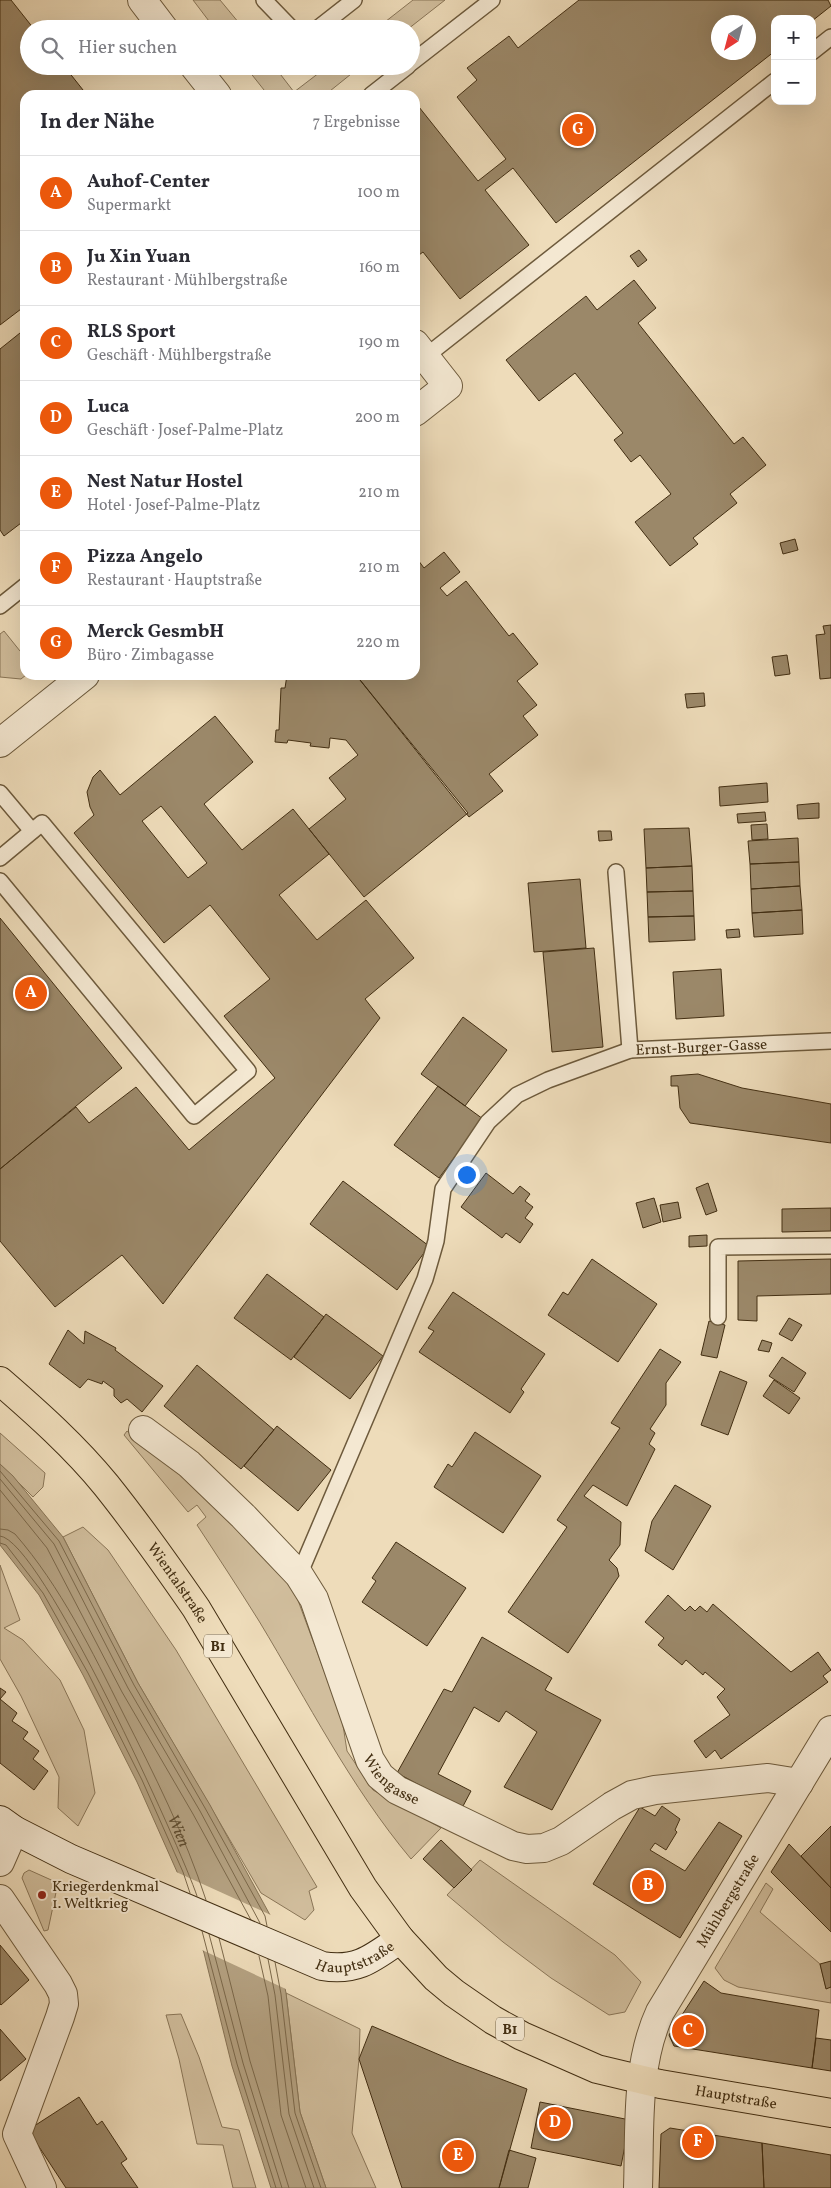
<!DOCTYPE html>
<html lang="de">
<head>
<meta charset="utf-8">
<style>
  :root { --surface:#fff; --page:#f7f7f7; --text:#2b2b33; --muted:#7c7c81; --line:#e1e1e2; --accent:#ea580c }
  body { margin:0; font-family:Vollkorn,serif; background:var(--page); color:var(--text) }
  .controls { position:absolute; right:15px; top:15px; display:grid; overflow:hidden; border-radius:10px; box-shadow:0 5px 20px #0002 }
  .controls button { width:45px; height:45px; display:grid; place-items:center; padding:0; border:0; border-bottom:1px solid var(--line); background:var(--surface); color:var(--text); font:25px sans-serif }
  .compass { position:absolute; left:711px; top:15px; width:45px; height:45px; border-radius:50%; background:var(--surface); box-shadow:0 5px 20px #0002; rotate:216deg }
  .you { position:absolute; left:466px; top:1174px; width:18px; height:18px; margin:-12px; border:4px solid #fff; border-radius:50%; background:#1a73e8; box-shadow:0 0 0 8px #1a73e833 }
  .badge { display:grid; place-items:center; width:32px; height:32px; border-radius:50%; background:var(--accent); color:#fff; font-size:16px; font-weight:700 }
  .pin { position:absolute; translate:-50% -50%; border:2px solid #fff; box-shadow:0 1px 5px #0006 }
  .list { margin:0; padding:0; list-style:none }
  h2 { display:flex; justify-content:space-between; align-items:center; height:65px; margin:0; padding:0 20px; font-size:21px }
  h2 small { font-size:16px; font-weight:400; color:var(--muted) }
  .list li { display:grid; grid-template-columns:32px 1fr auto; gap:15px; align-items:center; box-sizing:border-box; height:75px; padding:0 20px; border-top:1px solid var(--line) }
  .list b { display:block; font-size:19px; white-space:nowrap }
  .list p { margin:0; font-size:16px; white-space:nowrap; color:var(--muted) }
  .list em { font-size:16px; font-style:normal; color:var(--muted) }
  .icon { flex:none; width:28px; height:28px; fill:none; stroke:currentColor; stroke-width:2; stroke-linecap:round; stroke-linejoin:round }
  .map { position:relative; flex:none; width:831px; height:2188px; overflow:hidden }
  .search { position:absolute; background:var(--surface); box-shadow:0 5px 20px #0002; left:20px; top:20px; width:400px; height:55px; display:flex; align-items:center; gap:12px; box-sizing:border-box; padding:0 18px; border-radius:28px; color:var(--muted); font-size:19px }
  .panel { position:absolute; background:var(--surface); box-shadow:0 5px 20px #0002; left:20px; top:90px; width:400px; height:590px; border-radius:15px }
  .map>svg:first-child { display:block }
  .green { fill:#d1be9d; stroke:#8a7658 }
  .water { fill:#b4a181; stroke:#867355 }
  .pier { fill:#eedcba }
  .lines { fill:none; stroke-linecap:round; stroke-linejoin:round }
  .shore { stroke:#7b684a; stroke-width:1 }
  .building { fill:#9b8869; stroke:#422e12; fill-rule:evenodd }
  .lane-casing { stroke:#6d5a3c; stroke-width:18 }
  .street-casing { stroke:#6d5a3c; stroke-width:30 }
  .secondary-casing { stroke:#422e12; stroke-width:30 }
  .primary-casing { stroke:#422e12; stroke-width:30 }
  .lane { stroke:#f4e8d2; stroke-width:15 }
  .street { stroke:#f4e8d2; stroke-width:28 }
  .secondary { stroke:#f4e8d2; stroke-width:28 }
  .primary { stroke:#eedcba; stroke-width:28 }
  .poi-dot { fill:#8f2418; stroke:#f4e8d2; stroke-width:2 }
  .labels { text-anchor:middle; stroke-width:4; stroke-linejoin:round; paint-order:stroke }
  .shield { fill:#f4e8d2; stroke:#77664c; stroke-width:1 }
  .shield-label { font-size:14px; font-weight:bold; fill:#422e12 }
  .street-label { font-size:15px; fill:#422e12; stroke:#f4e8d2 }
  .poi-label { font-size:15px; fill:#422e12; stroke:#f4e8d2; text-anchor:start }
  .water-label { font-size:16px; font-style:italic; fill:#5e4b2e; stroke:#f4e8d2 }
</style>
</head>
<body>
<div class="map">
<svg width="831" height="2188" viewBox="0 0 831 2188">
  <rect width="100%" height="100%" fill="#eedcba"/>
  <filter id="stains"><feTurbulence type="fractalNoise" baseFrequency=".004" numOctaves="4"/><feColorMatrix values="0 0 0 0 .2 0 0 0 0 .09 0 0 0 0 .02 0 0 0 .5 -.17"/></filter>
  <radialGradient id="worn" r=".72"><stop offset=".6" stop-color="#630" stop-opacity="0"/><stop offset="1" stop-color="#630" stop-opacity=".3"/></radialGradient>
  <path class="green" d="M193 0H220L244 29H215Z
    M413 0H445L408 29H376Z
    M245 66H274L294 92 328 66H361L325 95H268Z
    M4 631 20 651 25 647 26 675 21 679 0 677V634Z
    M127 1431 186 1474 293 1587 342 1719 347 1751 373 1790 441 1828 411 1859C350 1786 308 1702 259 1621 239 1589 218 1557 197 1525L206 1517 197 1505 188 1512 124 1435Z
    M0 1433 45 1473 43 1487 33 1497 0 1464Z
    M83 1527 108 1550 176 1650 317 1887 309 1891 314 1910 305 1920 261 1893 138 1683 63 1537Z
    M0 1565 20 1620 4 1628 23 1640 60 1680 84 1730 95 1793 78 1826 58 1808 59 1777 21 1696 0 1659Z
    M480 1860 615 1955 641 1982 625 2012 609 2015 551 1978 503 1942 447 1895Z
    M29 1870 58 1883 48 1930 44 1931 22 1878 24 1873Z
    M766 1883 773 1889 760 1912 820 1964 826 1988 831 1987V2003L738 1987 724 1980 715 1968Z
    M286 1993 360 2029 359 2059 352 2133 376 2188H326L300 2112Z
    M181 2014 199 2057 222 2127 239 2130 256 2188H233L223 2145 197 2144 179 2059 166 2015Z"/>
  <path class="water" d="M0 1464 13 1476 63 1537 138 1683 210 1805 270 1915 286 1993 300 2112 326 2188H271L232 2066 204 1953 178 1874 137 1782 83 1675 39 1595 0 1545Z"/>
  <path class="pier" d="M174 1871 273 1916 288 1990 200 1949Z"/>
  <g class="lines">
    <g class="shore">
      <path d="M0 1471 59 1541 134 1685 205 1808 265 1916 267 1926"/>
      <path d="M0 1479 54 1544 128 1688 200 1811 260 1923"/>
      <path d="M0 1490 47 1548 122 1692 193 1814 251 1920"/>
      <path id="s1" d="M0 1529 8 1530 15 1534C61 1587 92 1651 123 1713 154 1774 185 1835 206 1900"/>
      <path d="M0 1536C41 1539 181 1848 197 1896"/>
      <path d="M0 1543 6 1545 43 1593 88 1673 142 1780 183 1872 190 1893"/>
      <path d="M202 1931 237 2064 276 2188"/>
      <path d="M209 1934 243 2063 282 2188"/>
      <path d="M219 1938 250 2061 289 2188"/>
      <path d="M259 1956 268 1996 281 2115 306 2188"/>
      <path d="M268 1959 275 1995 289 2114 314 2188"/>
      <path d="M275 1962 281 1994 295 2113 321 2188"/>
    </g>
  </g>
  <path class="building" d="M0 0H11L34 29H29V66H64L87 95H25V306L0 325Z
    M579 0H828L831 6 812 21V19H775V51L556 223 513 168 485 190 529 245 460 299 423 252 415 258V102L478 181 506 159 457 97 477 80 467 68 509 36 518 48ZM718 22H748V52H718Z
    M639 250 647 260 638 267 630 256Z
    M634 280 656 308 638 323 734 444 743 437 766 465 730 494 737 503 693 538 698 544 670 566 635 522 671 494 640 455 631 462 614 440 623 433 575 373 539 401 506 360 586 296 597 310Z
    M25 329V520L4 536 0 530V349Z
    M795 539 798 550 783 554 780 543Z
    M444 552 460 572 440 588 447 596 466 581 509 636 513 633 538 664 517 681 537 705 523 716 538 735 489 774 503 791 469 817 356 675H415V556L424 568Z
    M831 625V678L820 679 816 635 825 634 823 626Z
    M787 655 790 674 775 676 772 657Z
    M287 675H356L468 813 364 897 309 829 346 799 329 778 358 755 346 740 330 738 329 748 310 746 311 743 288 740 287 743 275 742 276 730H279L281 688H285Z
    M704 693 705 706 687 708 685 694Z
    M215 716 253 762 204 804 242 850 293 809 329 854 279 895 317 940 366 900 414 958 365 999 380 1018 163 1304 122 1255 55 1307 0 1241V1169L76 1107 89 1123 136 1087 189 1150 275 1078 224 1016 270 979 210 905 164 943 74 833 94 815 90 807 87 792 93 777 100 770 120 795ZM161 806 207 863 188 878 142 821Z
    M767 783 768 802 720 806 719 787Z
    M819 803V818L798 819 797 805Z
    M765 812 766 821 738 823 737 814Z
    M767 824 768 839 752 840 751 825Z
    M689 828 692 866 646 868 644 829Z
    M598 831H611L612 840 599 841Z
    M798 838 799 862 750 864 748 841Z
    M799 862 800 886 751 889 750 864Z
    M692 866 693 891 647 892 646 868Z
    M580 879 586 948 534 952 528 883Z
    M800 886 802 910 752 913 751 889Z
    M693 891 694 916 648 917 647 892Z
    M802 910 803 934 754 937 752 913Z
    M694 916 695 940 649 942 648 917Z
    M0 918 122 1068 0 1169Z
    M739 929 740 937 727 938 726 930Z
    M594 948 603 1047 552 1052 543 952Z
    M721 969 724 1016 676 1019 673 972Z
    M463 1017 507 1050 465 1106 421 1074Z
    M698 1074 742 1088 831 1104V1143L690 1123 680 1108 678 1086H671V1076Z
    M438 1086 483 1119 439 1178 394 1145Z
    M486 1173 513 1194 520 1186 530 1194 525 1201 533 1207 525 1218 533 1224 520 1243 506 1233 502 1238 461 1207Z
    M343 1181 429 1246 397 1290 310 1224Z
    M708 1183 717 1211 706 1215 696 1188Z
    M654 1198 661 1222 643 1228 636 1203Z
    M678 1202 681 1218 663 1222 660 1205Z
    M831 1208V1231L782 1232V1209Z
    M707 1235V1246L689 1247V1236Z
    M592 1259 657 1304 618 1362 548 1315 563 1292 568 1295Z
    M831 1259V1294L757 1296V1321L738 1320V1261Z
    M267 1274 324 1317 291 1360 234 1318Z
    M453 1292 545 1354 521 1389 524 1392 510 1413 419 1352 434 1331 428 1328Z
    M326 1314 383 1356 350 1399 294 1357Z
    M789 1318 802 1325 792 1341 779 1334Z
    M709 1321 725 1325 717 1358 701 1355Z
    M68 1330 84 1344 85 1331 116 1348 115 1350 163 1386 142 1412 127 1399 121 1403 114 1396V1389L103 1381 102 1384 88 1379 80 1388 49 1364Z
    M762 1340 772 1343 769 1352 758 1350Z
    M660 1349 681 1362 666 1383V1405L650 1429 655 1433 649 1444 655 1449 627 1506 593 1485 584 1496 621 1522 620 1545 609 1560 617 1568 619 1576 568 1653 508 1612 567 1527 557 1520 620 1428 611 1423Z
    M782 1357 806 1373 794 1392 769 1376Z
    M197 1365 274 1430 241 1469 164 1406Z
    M720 1371 747 1382 728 1435 701 1425Z
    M774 1380 800 1398 789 1414 763 1396Z
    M277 1426 331 1470 298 1511 244 1466Z
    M475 1432 541 1476 503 1533 434 1487 448 1464 452 1467Z
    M675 1485 711 1506 673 1570 645 1551 652 1521Z
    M396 1542 466 1588 427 1646 362 1602 376 1581 372 1578Z
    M668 1595 685 1611 690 1606 695 1611 700 1606 707 1612 713 1604 791 1672 818 1652 831 1670 823 1676 828 1682 721 1759 715 1750 706 1758 694 1741 730 1715 717 1697 725 1689 705 1672 703 1675 686 1660 682 1665 658 1645 664 1638 645 1622Z
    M482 1637 552 1678 545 1690 601 1720 552 1810 504 1787 537 1732 506 1711 499 1722 474 1707 438 1774 471 1791 462 1808 397 1773 444 1689 452 1692Z
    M0 1688 6 1692 0 1699 17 1713 12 1721 28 1732 23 1739 39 1751 33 1759 48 1771 34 1790 0 1763Z
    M662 1806 680 1819 675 1830 677 1832 666 1850 655 1843 650 1850 685 1871 719 1822 742 1836 680 1938 593 1884 640 1807 655 1816Z
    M831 1826V1888L801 1856Z
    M441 1840 472 1870 454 1888 423 1859Z
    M789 1844 831 1888V1932L771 1872Z
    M0 1945 29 1980 1 2005 0 2004Z
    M831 1961V1987L826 1989 820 1964Z
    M704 1981 721 1993 819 2010 812 2068 674 2046 669 2035Z
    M372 2026 456 2062 527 2089 499 2188H402L359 2059Z
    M0 2029 26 2059 0 2081Z
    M816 2038 831 2040V2071L812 2068Z
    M79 2097 97 2125 102 2121 127 2159 121 2163 138 2188H66L28 2130Z
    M540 2102 630 2120 621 2166 531 2148Z
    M670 2128 762 2143 764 2188H659L661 2134Z
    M762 2143 831 2155V2188H764Z
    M509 2150 536 2158 528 2188H499Z"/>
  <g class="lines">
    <defs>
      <g id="lane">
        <path d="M264 0 292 29"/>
        <path d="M317 29 354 0"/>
        <path d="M812 52 831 37"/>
        <path d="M411 63 492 0"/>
        <path d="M371 95 408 66"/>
        <path d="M425 357 775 81"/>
        <path d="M0 606 25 586"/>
        <path d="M0 793 32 831"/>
        <path d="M0 858 42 823 248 1071 194 1116 0 881"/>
        <path id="s2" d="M616 872 630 1050 831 1041"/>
        <path d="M718 1317V1247L831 1246"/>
        <path d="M299 1575 425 1279 436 1241 443 1189 488 1122 517 1095 548 1080 630 1050"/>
      </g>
      <g id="street">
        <path d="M142 0 164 29"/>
        <path d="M194 66 217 95"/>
        <path d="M415 344 448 386 415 412"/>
        <path d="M0 743 85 675"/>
        <path id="s3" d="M143 1430 189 1464 243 1516 299 1575 314 1599 370 1760 380 1776 397 1790 513 1846 527 1849 544 1848 561 1841 612 1806 632 1795 655 1790 768 1778 799 1783"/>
        <path d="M0 1862 14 1830"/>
        <path d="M0 1899 58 1984 63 1994 64 2004 60 2017 17 2134 42 2188"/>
        <path id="s4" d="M638 2188C640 2130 635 2066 660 2012L831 1730"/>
      </g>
      <g id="secondary">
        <path id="s5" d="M0 1820 14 1830 71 1859 322 1966C357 1972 373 1958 400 1939"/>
      </g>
      <g id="primary">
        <path id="s6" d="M0 1381C37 1413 75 1447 106 1485 138 1525 167 1566 196 1608L363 1888 400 1939 436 1978 454 1993 493 2020 522 2036 597 2069 660 2084 831 2113"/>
      </g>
    </defs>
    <use href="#lane" class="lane-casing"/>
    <use href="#street" class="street-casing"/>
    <use href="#secondary" class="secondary-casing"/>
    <use href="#primary" class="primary-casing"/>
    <use href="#lane" class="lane"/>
    <use href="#street" class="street"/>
    <use href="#secondary" class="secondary"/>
    <use href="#primary" class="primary"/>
  </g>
  <circle class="poi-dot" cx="42" cy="1895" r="5"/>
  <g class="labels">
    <g class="shield">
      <rect x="204" y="1634.5" width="28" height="23" rx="4"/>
      <rect x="496" y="2017.5" width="28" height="23" rx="4"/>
    </g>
    <g class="shield-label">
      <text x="218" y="1651">B1</text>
      <text x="510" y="2034">B1</text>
    </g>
    <g class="street-label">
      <text dy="5" stroke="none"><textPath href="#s2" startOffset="250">Ernst-Burger-Gasse</textPath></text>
      <text dy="5" stroke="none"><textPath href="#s6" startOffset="270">Wientalstraße</textPath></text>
      <text dy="5" stroke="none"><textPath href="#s3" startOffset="442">Wiengasse</textPath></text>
      <text dy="5" stroke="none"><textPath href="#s4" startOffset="309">Mühlbergstraße</textPath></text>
      <text dy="5" stroke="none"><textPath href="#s5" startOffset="389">Hauptstraße</textPath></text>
      <text dy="5" stroke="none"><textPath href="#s6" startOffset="1071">Hauptstraße</textPath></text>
    </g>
    <g class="poi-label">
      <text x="52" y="1891">Kriegerdenkmal<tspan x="52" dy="17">1. Weltkrieg</tspan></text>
    </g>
    <g class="water-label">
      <text dy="6" stroke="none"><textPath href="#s1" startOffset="356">Wien</textPath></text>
    </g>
  </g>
  <rect width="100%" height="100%" filter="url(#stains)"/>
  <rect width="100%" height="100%" fill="url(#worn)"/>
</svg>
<div class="controls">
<button>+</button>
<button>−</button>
</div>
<svg class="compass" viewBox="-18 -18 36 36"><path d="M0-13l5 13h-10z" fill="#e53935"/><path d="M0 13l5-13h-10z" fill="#7c7c81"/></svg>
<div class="you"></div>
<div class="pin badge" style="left:31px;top:993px">A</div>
<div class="pin badge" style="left:648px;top:1886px">B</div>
<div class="pin badge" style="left:688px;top:2031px">C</div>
<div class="pin badge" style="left:555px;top:2123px">D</div>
<div class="pin badge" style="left:458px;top:2156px">E</div>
<div class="pin badge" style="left:698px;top:2142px">F</div>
<div class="pin badge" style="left:578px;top:130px">G</div>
<div class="search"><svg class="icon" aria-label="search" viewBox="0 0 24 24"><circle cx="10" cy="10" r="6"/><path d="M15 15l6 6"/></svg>Hier suchen</div>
<section class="panel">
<h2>In der Nähe<small>7 Ergebnisse</small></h2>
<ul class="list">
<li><span class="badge">A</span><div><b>Auhof-Center</b><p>Supermarkt</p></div><em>100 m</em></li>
<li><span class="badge">B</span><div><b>Ju Xin Yuan</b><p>Restaurant · Mühlbergstraße</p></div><em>160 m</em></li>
<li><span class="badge">C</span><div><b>RLS Sport</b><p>Geschäft · Mühlbergstraße</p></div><em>190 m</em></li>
<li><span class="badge">D</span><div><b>Luca</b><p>Geschäft · Josef-Palme-Platz</p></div><em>200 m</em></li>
<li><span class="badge">E</span><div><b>Nest Natur Hostel</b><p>Hotel · Josef-Palme-Platz</p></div><em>210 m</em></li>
<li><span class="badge">F</span><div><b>Pizza Angelo</b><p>Restaurant · Hauptstraße</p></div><em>210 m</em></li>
<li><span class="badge">G</span><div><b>Merck GesmbH</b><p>Büro · Zimbagasse</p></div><em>220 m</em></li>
</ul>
</section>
</div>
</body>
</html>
